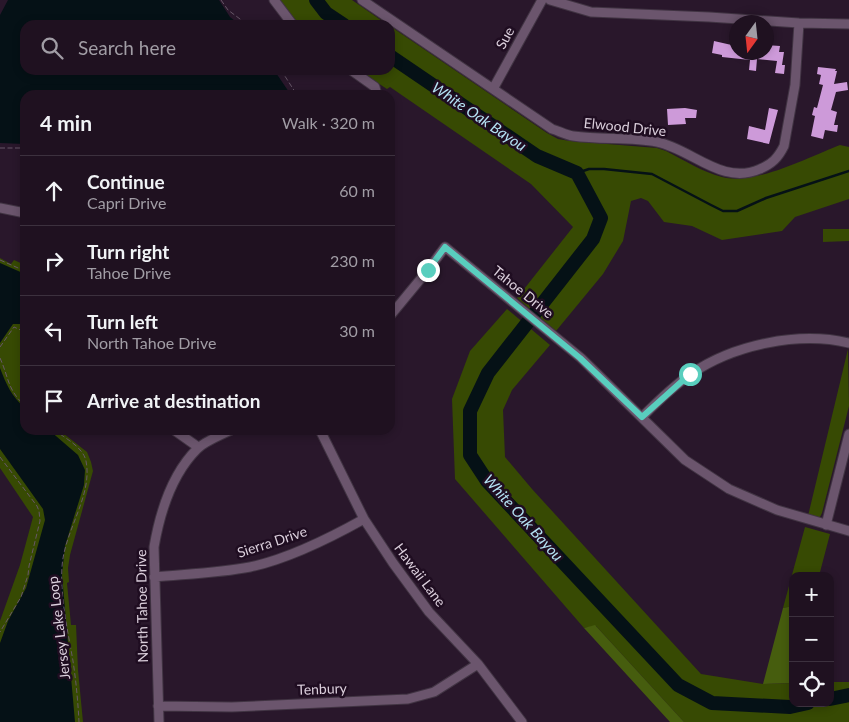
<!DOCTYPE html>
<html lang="en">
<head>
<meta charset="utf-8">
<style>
  :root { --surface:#1f1120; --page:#2c1f2d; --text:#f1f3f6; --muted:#a19da5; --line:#3c313e }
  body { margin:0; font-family:Lato,sans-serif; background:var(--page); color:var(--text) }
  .controls { position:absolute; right:15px; bottom:15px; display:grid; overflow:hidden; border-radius:10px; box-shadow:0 2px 8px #0003 }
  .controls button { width:45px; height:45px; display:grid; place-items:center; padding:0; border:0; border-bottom:1px solid var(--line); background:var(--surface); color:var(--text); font:25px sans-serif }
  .compass { position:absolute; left:729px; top:15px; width:45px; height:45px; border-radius:50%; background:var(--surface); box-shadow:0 2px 8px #0003; rotate:195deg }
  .stop { position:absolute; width:15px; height:15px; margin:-11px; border:4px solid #59cebe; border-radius:50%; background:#fff }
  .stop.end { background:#59cebe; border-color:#fff; box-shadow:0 1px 5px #0008 }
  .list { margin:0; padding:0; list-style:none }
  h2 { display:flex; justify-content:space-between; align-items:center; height:65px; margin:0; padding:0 20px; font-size:21px }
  h2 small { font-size:16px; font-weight:400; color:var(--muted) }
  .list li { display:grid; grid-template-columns:32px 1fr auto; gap:15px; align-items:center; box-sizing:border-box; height:70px; padding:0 20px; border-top:1px solid var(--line) }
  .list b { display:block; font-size:19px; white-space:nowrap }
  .list p { margin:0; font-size:16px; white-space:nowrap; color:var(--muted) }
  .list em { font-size:16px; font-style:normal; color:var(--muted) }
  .icon { flex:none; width:28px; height:28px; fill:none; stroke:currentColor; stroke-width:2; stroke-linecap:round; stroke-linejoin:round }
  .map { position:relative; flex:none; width:849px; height:722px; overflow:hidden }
  .search { position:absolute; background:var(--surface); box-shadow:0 2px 8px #0003; left:20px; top:20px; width:375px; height:55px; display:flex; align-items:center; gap:12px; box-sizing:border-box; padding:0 18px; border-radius:15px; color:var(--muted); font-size:19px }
  .panel { position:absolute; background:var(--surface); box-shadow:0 2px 8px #0003; left:20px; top:90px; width:375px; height:345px; border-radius:15px }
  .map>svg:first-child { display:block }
  .green { fill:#374a03 }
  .forest { fill:#465d0e }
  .water { fill:#051116 }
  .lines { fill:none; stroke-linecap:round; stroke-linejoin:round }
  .stream { stroke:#051116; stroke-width:2.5 }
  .river { stroke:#051116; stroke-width:14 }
  .building { fill:#cd9ad9 }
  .minor-casing { stroke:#413443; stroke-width:11 }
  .path { stroke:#675768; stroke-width:1; stroke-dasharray:5 2.5; stroke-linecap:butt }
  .minor { stroke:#6b556d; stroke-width:9 }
  .route { stroke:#59cebe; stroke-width:6 }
  .labels { text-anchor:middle; stroke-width:5; stroke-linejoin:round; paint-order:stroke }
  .street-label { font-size:14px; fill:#dbcfdc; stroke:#1f0d21 }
  .water-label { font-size:15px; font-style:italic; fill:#b4e2f4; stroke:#1f0d21 }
</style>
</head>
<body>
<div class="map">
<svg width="849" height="722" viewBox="0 0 849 722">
  <rect width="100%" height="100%" fill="#29172b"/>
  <path class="green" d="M279 0H352L388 25H298Z
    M390 26 547 133 558 139 570 141 657 148 666 151C684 160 702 172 722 177 754 186 809 157 840 145L849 147V199L795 217 782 231 722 240 692 226 664 222 648 201 641 198 631 201 623 241 603 274 556 331 517 298 573 227 531 184 390 87 387 89 358 70H390Z
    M823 229H849V241L823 242Z
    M0 258 11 264 14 260 25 265V378L21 386 25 396V430H59L87 452 91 462 93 471 70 555 68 568 69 582 67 583 71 625H76L78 670 83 722H0V621L20 565 33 517 0 468Z
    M507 309 550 345 512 390 503 410 505 457 532 489 701 674 763 684 793 683V703H830V682H849V722H684L596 626 584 628 455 479 452 399 470 351Z
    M848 349 849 406 822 513 820 517 815 518 808 516Z
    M805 527 830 534 819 576H793V606L783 608Z"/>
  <path class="forest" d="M793 606 791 683 763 684 783 608Z
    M595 625 684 722H670L584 628Z"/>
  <path class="water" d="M8 0H219L230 17 240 25H25V70H274L291 95H25V144L0 143V15Z
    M0 263 25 274V326L20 324H13L0 343Z
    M0 368C6 384 12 397 25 408V430H49L78 455 85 470 84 485 65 546 62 575 75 722H0V643L8 621 26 588 45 520 43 509 0 449Z"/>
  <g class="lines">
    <path class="stream" d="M577 173 589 169H604L652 174 711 205 723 211H737L766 198 849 171"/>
    <path class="river" d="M316 0 326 13 344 25
      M390 56 537 156 577 173 601 218 593 239 488 373 470 411V455L487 481 678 685 712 703 790 707 808 703
      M830 699 849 695"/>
  </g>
  <path class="building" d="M714 41 736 46V52H766V45L780 46 779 52H784L782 65H785L784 74 775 73 777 61 757 59 756 71 749 70 750 60 722 57V55L712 53Z
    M818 67 836 69 835 71H837L834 84 847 82 848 90 836 92 831 110 837 112 834 125H838L837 132 825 130 823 139 811 136 815 116 812 115 814 107 817 108 823 85 819 84 821 75 817 74Z
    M685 108 697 110 696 118H685L686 124 668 125 667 109Z
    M769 108 778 110 769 144 747 139 749 126 765 130Z"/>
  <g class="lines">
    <defs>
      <path id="minor" d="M274 0 293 25
        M362 0 552 129C559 131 566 135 573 136 601 140 630 137 657 142 692 149 722 186 760 169 772 164 778 158 784 146L795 85 799 23
        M550 0 591 12 709 17 799 23 849 24
        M351 70 375 87 377 95
        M493 89 542 0
        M0 208 25 213
        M390 316 428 270 445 247 581 358 685 460 729 489 777 510 849 531
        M642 417C657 402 673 386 691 374 733 345 798 331 849 343
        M174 430 198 447
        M320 430 364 519 393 563 429 612 478 664 522 722
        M826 525 849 434
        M154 577C186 574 219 573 250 567 288 559 330 538 364 519
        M158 706 232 707 408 699 434 692 478 664
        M159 722 154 547C160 512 171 475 197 449 205 441 221 435 231 430"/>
    </defs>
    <use href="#minor" class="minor-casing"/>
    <path class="path" d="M221 0 228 10 248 25
      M281 70 297 95
      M0 148H25
      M0 260 25 271
      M0 347 14 327 25 332
      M0 358C9 378 7 389 25 406
      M54 430C65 438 83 447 86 461 93 496 64 531 62 567 60 597 68 632 73 661 76 681 78 702 79 722
      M0 457 37 506 39 511 40 521 29 566 28 575 21 597 0 632"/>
    <use href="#minor" class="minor"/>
  </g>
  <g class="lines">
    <path class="route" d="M428 270 445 247 580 358 642 417 690 374"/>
  </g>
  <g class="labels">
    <g class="street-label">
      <text transform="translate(505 38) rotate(-61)" y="5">Sue</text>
      <text transform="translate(625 127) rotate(6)" y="5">Elwood Drive</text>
      <text transform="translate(523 292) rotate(39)" y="5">Tahoe Drive</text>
      <text transform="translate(272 542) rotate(-18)" y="5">Sierra Drive</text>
      <text transform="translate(420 575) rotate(53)" y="5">Hawaii Lane</text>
      <text transform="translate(142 606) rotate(-91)" y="5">North Tahoe Drive</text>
      <text transform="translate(59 628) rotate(-97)" y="5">Jersey Lake Loop</text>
      <text transform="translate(322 689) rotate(-2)" y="5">Tenbury</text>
    </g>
    <g class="water-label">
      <text transform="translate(479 117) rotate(34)" y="5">White Oak Bayou</text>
      <text transform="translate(523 518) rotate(48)" y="5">White Oak Bayou</text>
    </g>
  </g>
</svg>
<div class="controls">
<button>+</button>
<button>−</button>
<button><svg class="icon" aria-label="locate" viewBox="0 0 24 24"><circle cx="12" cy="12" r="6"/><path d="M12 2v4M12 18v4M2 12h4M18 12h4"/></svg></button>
</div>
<svg class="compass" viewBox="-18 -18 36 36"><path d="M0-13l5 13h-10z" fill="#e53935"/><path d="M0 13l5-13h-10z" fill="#a19da5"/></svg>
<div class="stop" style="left:690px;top:374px"></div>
<div class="stop end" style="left:428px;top:270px"></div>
<div class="search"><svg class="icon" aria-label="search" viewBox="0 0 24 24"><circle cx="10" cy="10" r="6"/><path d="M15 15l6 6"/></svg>Search here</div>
<section class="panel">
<h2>4 min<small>Walk · 320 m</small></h2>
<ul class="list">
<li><svg class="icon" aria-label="ahead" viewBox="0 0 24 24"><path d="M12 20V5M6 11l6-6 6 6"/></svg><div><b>Continue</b><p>Capri Drive</p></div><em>60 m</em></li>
<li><svg class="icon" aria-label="right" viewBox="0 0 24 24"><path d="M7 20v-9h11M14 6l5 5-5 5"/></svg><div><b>Turn right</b><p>Tahoe Drive</p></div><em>230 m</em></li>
<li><svg class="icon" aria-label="left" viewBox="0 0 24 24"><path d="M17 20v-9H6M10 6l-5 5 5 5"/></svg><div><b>Turn left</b><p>North Tahoe Drive</p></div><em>30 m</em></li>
<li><svg class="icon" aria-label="arrive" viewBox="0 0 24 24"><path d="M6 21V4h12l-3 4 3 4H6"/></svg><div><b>Arrive at destination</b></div></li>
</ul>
</section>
</div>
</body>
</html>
